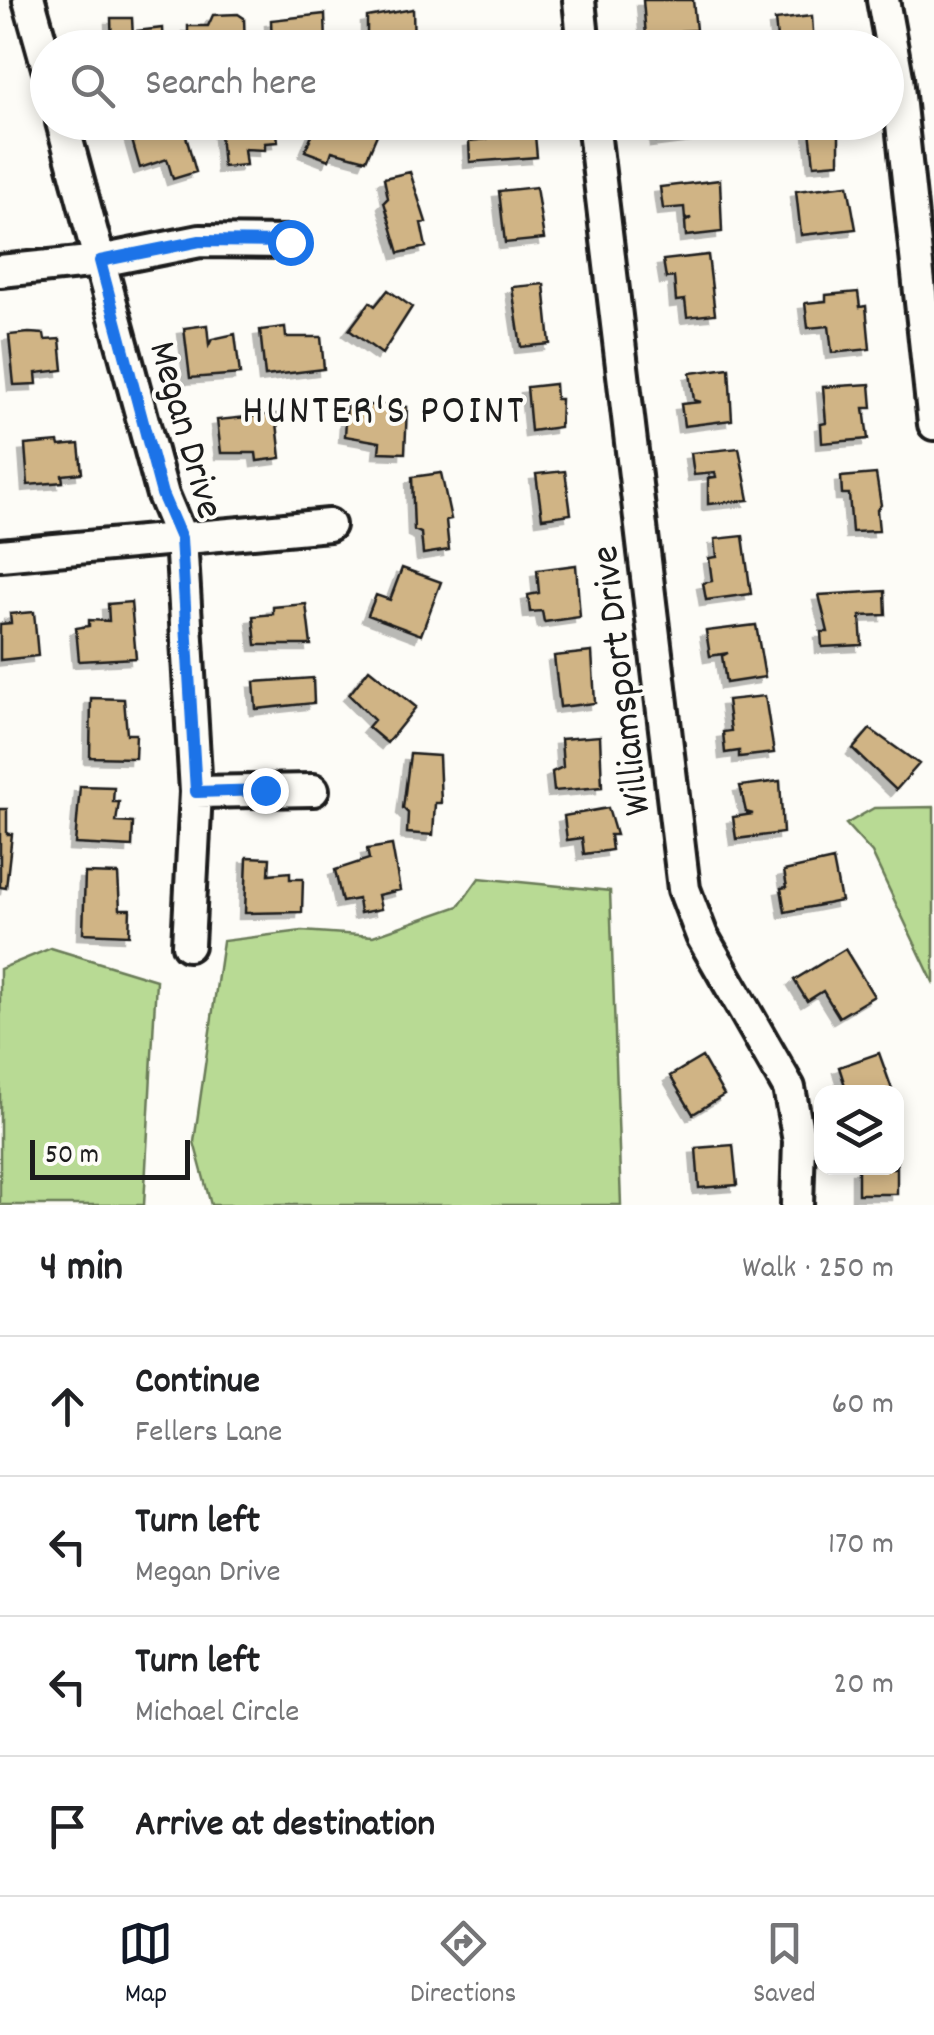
<!DOCTYPE html>
<html lang="en">
<head>
<meta charset="utf-8">
<style>
  :root { --surface:#fff; --page:#f6f6f6; --text:#202124; --muted:#757577; --line:#e0e0e0; --accent:#111827 }
  body { margin:0; font-family:Dekko,sans-serif; background:var(--page); color:var(--text) }
  .controls { position:absolute; right:30px; bottom:30px; display:grid; overflow:hidden; border-radius:20px; box-shadow:0 5px 15px #0003 }
  .controls button { width:90px; height:90px; display:grid; place-items:center; padding:0; border:0; border-bottom:2px solid var(--line); background:var(--surface); color:var(--text); font:50px sans-serif }
  .scale { position:absolute; left:30px; bottom:25px; width:160px; box-sizing:border-box; padding-left:10px; border:5px solid #1c1c1c; border-top:0; font-size:28px; line-height:35px; white-space:nowrap; color:#1c1c1c; -webkit-text-stroke:8px #fdfcf7; paint-order:stroke }
  .stop { position:absolute; width:30px; height:30px; margin:-22px; border:8px solid #1a73e8; border-radius:50%; background:#fff }
  .stop.end { background:#1a73e8; border-color:#fff; box-shadow:0 2px 10px #0008 }
  .list { margin:0; padding:0; list-style:none }
  h2 { display:flex; justify-content:space-between; align-items:center; height:130px; margin:0; padding:0 40px; font-size:42px }
  h2 small { font-size:32px; font-weight:400; color:var(--muted) }
  .list li { display:grid; grid-template-columns:65px 1fr auto; gap:30px; align-items:center; box-sizing:border-box; height:140px; padding:0 40px; border-top:2px solid var(--line) }
  .list b { display:block; font-size:38px; white-space:nowrap }
  .list p { margin:0; font-size:32px; white-space:nowrap; color:var(--muted) }
  .list em { font-size:32px; font-style:normal; color:var(--muted) }
  .icon { flex:none; width:55px; height:55px; fill:none; stroke:currentColor; stroke-width:2; stroke-linecap:round; stroke-linejoin:round }
  .map { position:relative; flex:none; width:934px; height:1205px; overflow:hidden }
  .search { position:absolute; background:var(--surface); box-shadow:0 5px 15px #0003; left:30px; right:30px; top:30px; height:110px; display:flex; align-items:center; gap:25px; box-sizing:border-box; padding:0 35px; border-radius:55px; color:var(--muted); font-size:38px }
  .sheet { height:690px; background:var(--surface) }
  nav { display:flex; justify-content:space-around; align-items:center; box-sizing:border-box; height:140px; border-top:2px solid var(--line); background:var(--surface); font-size:28px; color:var(--muted) }
  nav a { display:grid; justify-items:center; gap:5px }
  nav .on { color:var(--accent) }
  .map>svg:first-child { display:block }
  .green { fill:#b8da94; stroke:#6a7b58; stroke-width:2.5 }
  .building { fill:#d0b485; stroke:#1c1c1c; stroke-width:2.5; filter:url(#shadow) }
  .lines { fill:none; stroke-linecap:round; stroke-linejoin:round }
  .minor-casing { stroke:#1c1c1c; stroke-width:38 }
  .minor { stroke:#fdfcf7; stroke-width:30 }
  .route { stroke:#1a73e8; stroke-width:12 }
  .labels { text-anchor:middle; stroke-width:8; stroke-linejoin:round; paint-order:stroke }
  .street-label { font-size:40px; fill:#1c1c1c; stroke:#fdfcf7 }
  .neighbourhood-label { font-size:42px; letter-spacing:2.5px; fill:#1c1c1c; stroke:#fdfcf7 }
</style>
</head>
<body>
<div class="map">
<svg width="934" height="1205" viewBox="0 0 934 1205">
  <defs>
    <filter id="shadow"><feDropShadow dx="-6" dy="6" stdDeviation="0" flood-color="#0004"/></filter>
  </defs>
  <rect width="100%" height="100%" fill="#fdfcf7"/>
  <filter id="ink" filterUnits="userSpaceOnUse"><feTurbulence type="fractalNoise" baseFrequency=".01" numOctaves="2"/><feDisplacementMap in="SourceGraphic" scale="20" xChannelSelector="R" yChannelSelector="G"/><feConvolveMatrix kernelMatrix="1 2 1 2 8 2 1 2 1" color-interpolation-filters="sRGB"/></filter>
  <g filter="url(#ink)">
    <path class="green" d="M934 807V984L872 853 846 824 874 808Z
      M479 878 610 891 621 1205H211L194 1142 223 941 302 931 373 936 459 906Z
      M51 948 156 980 144 1205H0V969Z"/>
    <path class="building" d="M643 0H693L696 30 681 31 683 48H647Z
      M413 9 414 48H367V17Z
      M238 14 244 18 245 47 188 48V26H208L213 15Z
      M325 14 326 44 272 46 271 20Z
      M812 16 814 46 835 44V48H778L775 20Z
      M111 18H132L133 38 137 31 163 28 164 48H112Z
      M167 122H182L196 172 173 179 167 159 140 168 130 133Z
      M219 122H276L278 142 265 143V150L244 149 246 165 223 167Z
      M317 122H360L379 130 366 160 332 151 329 160 305 151Z
      M481 122H520L521 133 515 137 535 135 537 157 470 162 469 141 487 139Z
      M654 122H704L705 135 656 141Z
      M809 122H839V163L814 165Z
      M410 172 426 222 421 223 426 247 399 253 384 202 388 198 384 178Z
      M720 180 722 232 686 236 685 222 691 218 685 219 684 207 663 209 660 187Z
      M848 185 856 229 801 235 796 191Z
      M536 187 544 239 505 243 499 191Z
      M708 255 715 314 687 317 685 300 676 301 674 277 666 278 663 260Z
      M544 284 550 344 521 347 512 287Z
      M388 290 412 307 382 354 349 330 370 302 375 306Z
      M858 292 860 307 866 306 870 349 832 353 829 326 808 328 805 303 826 301V295Z
      M207 325 209 345 212 339 235 334 240 374 190 378 184 328Z
      M285 327 286 337H321L324 369 265 376 260 330Z
      M29 333 44 334 45 340 60 339 63 370 36 373 37 384 14 385 9 335Z
      M729 368 732 420 684 426 681 404 701 402 694 400 690 373Z
      M555 384 556 399H561L560 427 531 431 527 387Z
      M870 384 872 408H864L868 439 822 443 821 424 826 423 823 387Z
      M347 404 407 407 405 453 379 452 380 442 345 436Z
      M276 414 281 458 257 461 256 453H221L217 420Z
      M58 442 59 446 79 444 82 473 62 475 63 482 28 485 25 445Z
      M739 448 749 500 708 504V478L716 477 715 473 694 475 691 453Z
      M565 471 571 514 542 518 536 474Z
      M441 473 451 519 446 520 449 550 423 554 421 533 414 530 412 477Z
      M876 474 881 505 877 510 879 531 852 532 849 494H842L841 477Z
      M743 536 751 594 706 600 703 583 712 581 709 558 717 557 715 539Z
      M576 565 580 617 544 622 542 611 530 612 528 595 539 593 537 570Z
      M402 568 441 582 421 635 368 615 376 595 390 600Z
      M885 591 886 615 860 616 862 645 822 647 821 632H828L819 595Z
      M131 602 136 658 79 661 76 628 89 626V620L109 621 108 604Z
      M306 604 311 645H256L253 616 273 614V607Z
      M34 612 38 656 0 660V624L11 623 10 614Z
      M756 625 765 677 726 683 722 656 728 653 710 656 706 631Z
      M592 652 595 703 560 707 554 656Z
      M369 669 416 707 387 743 368 727 374 720 349 695Z
      M313 678 314 703 256 709 254 682Z
      M765 696 774 753 739 757V751L725 753 723 732 731 731 727 700Z
      M91 698 124 699 127 734H136L135 758 90 757Z
      M870 729 919 764 896 790 853 749Z
      M600 736 602 787 554 791 552 772 563 767 561 739Z
      M410 754 439 756 441 803H435L433 835 407 833 408 813 403 808Z
      M780 781 783 833 736 839 733 817 753 814 746 812 740 786Z
      M80 786 114 787 113 802H119L116 822 133 823 132 847 75 844Z
      M608 808 616 835H610L612 850 584 854 582 838 567 840 564 816Z
      M0 809H7V834H12L6 888 0 887Z
      M392 845 400 890 378 895 381 909 360 913 358 899 342 902 335 870 369 859 367 849Z
      M247 857 270 858 269 874 290 872V879H303L302 912 245 913Z
      M833 860 841 901 785 912 781 888 787 887 784 871Z
      M85 873 118 874 120 909H130L129 935 83 933Z
      M845 949 874 996 839 1017 823 991 807 1001 794 980Z
      M879 1053 893 1092H847L839 1067Z
      M702 1057 724 1095 693 1114 670 1076Z
      M733 1145 737 1185 699 1188 696 1148Z
      M897 1145V1194H858V1168H896Z"/>
    <g class="lines">
      <defs>
        <path id="minor" d="M29 0 48 68
          M579 0 584 48
          M883 0 897 77 934 424
          M62 122 163 495 181 538 196 792 188 945
          M593 122 684 889 702 936 789 1088 799 1141 797 1205
          M0 271 100 261 200 241 290 242
          M0 555 329 525
          M196 792 313 790"/>
      </defs>
      <use href="#minor" class="minor-casing"/>
      <use href="#minor" class="minor"/>
    </g>
  </g>
  <g class="lines" filter="url(#ink)">
    <path class="route" d="M265 790 196 792 181 538 162 494 100 261 200 241 290 242"/>
  </g>
  <g class="labels">
    <g class="street-label">
      <text transform="translate(189 429) rotate(74)" y="14">Megan Drive</text>
      <text transform="translate(618 681) rotate(-97)" y="14">Williamsport Drive</text>
    </g>
    <g class="neighbourhood-label">
      <text x="384" y="422">HUNTER'S POINT</text>
    </g>
  </g>
</svg>
<div class="controls">
<button><svg class="icon" aria-label="layers" viewBox="0 0 24 24"><path d="M12 4l9 5-9 5-9-5zM3 14l9 5 9-5"/></svg></button>
</div>
<div class="scale">50 m</div>
<div class="stop" style="left:290px;top:242px"></div>
<div class="stop end" style="left:265px;top:790px"></div>
<div class="search"><svg class="icon" aria-label="search" viewBox="0 0 24 24"><circle cx="10" cy="10" r="6"/><path d="M15 15l6 6"/></svg>Search here</div>
</div>
<section class="sheet">
<h2>4 min<small>Walk · 250 m</small></h2>
<ul class="list">
<li><svg class="icon" aria-label="ahead" viewBox="0 0 24 24"><path d="M12 20V5M6 11l6-6 6 6"/></svg><div><b>Continue</b><p>Fellers Lane</p></div><em>60 m</em></li>
<li><svg class="icon" aria-label="left" viewBox="0 0 24 24"><path d="M17 20v-9H6M10 6l-5 5 5 5"/></svg><div><b>Turn left</b><p>Megan Drive</p></div><em>170 m</em></li>
<li><svg class="icon" aria-label="left" viewBox="0 0 24 24"><path d="M17 20v-9H6M10 6l-5 5 5 5"/></svg><div><b>Turn left</b><p>Michael Circle</p></div><em>20 m</em></li>
<li><svg class="icon" aria-label="arrive" viewBox="0 0 24 24"><path d="M6 21V4h12l-3 4 3 4H6"/></svg><div><b>Arrive at destination</b></div></li>
</ul>
</section>
<nav>
<a class="on"><svg class="icon" aria-label="map" viewBox="0 0 24 24"><path d="M3 6l6-2 6 2 6-2v14l-6 2-6-2-6 2zM9 4v14M15 6v14"/></svg>Map</a>
<a><svg class="icon" aria-label="directions" viewBox="0 0 24 24"><path d="M12 3l9 9-9 9-9-9zM9 14v-3h6M13 9l2 2-2 2"/></svg>Directions</a>
<a><svg class="icon" aria-label="saved" viewBox="0 0 24 24"><path d="M7 4h10v16l-5-4-5 4z"/></svg>Saved</a>
</nav>
</body>
</html>
